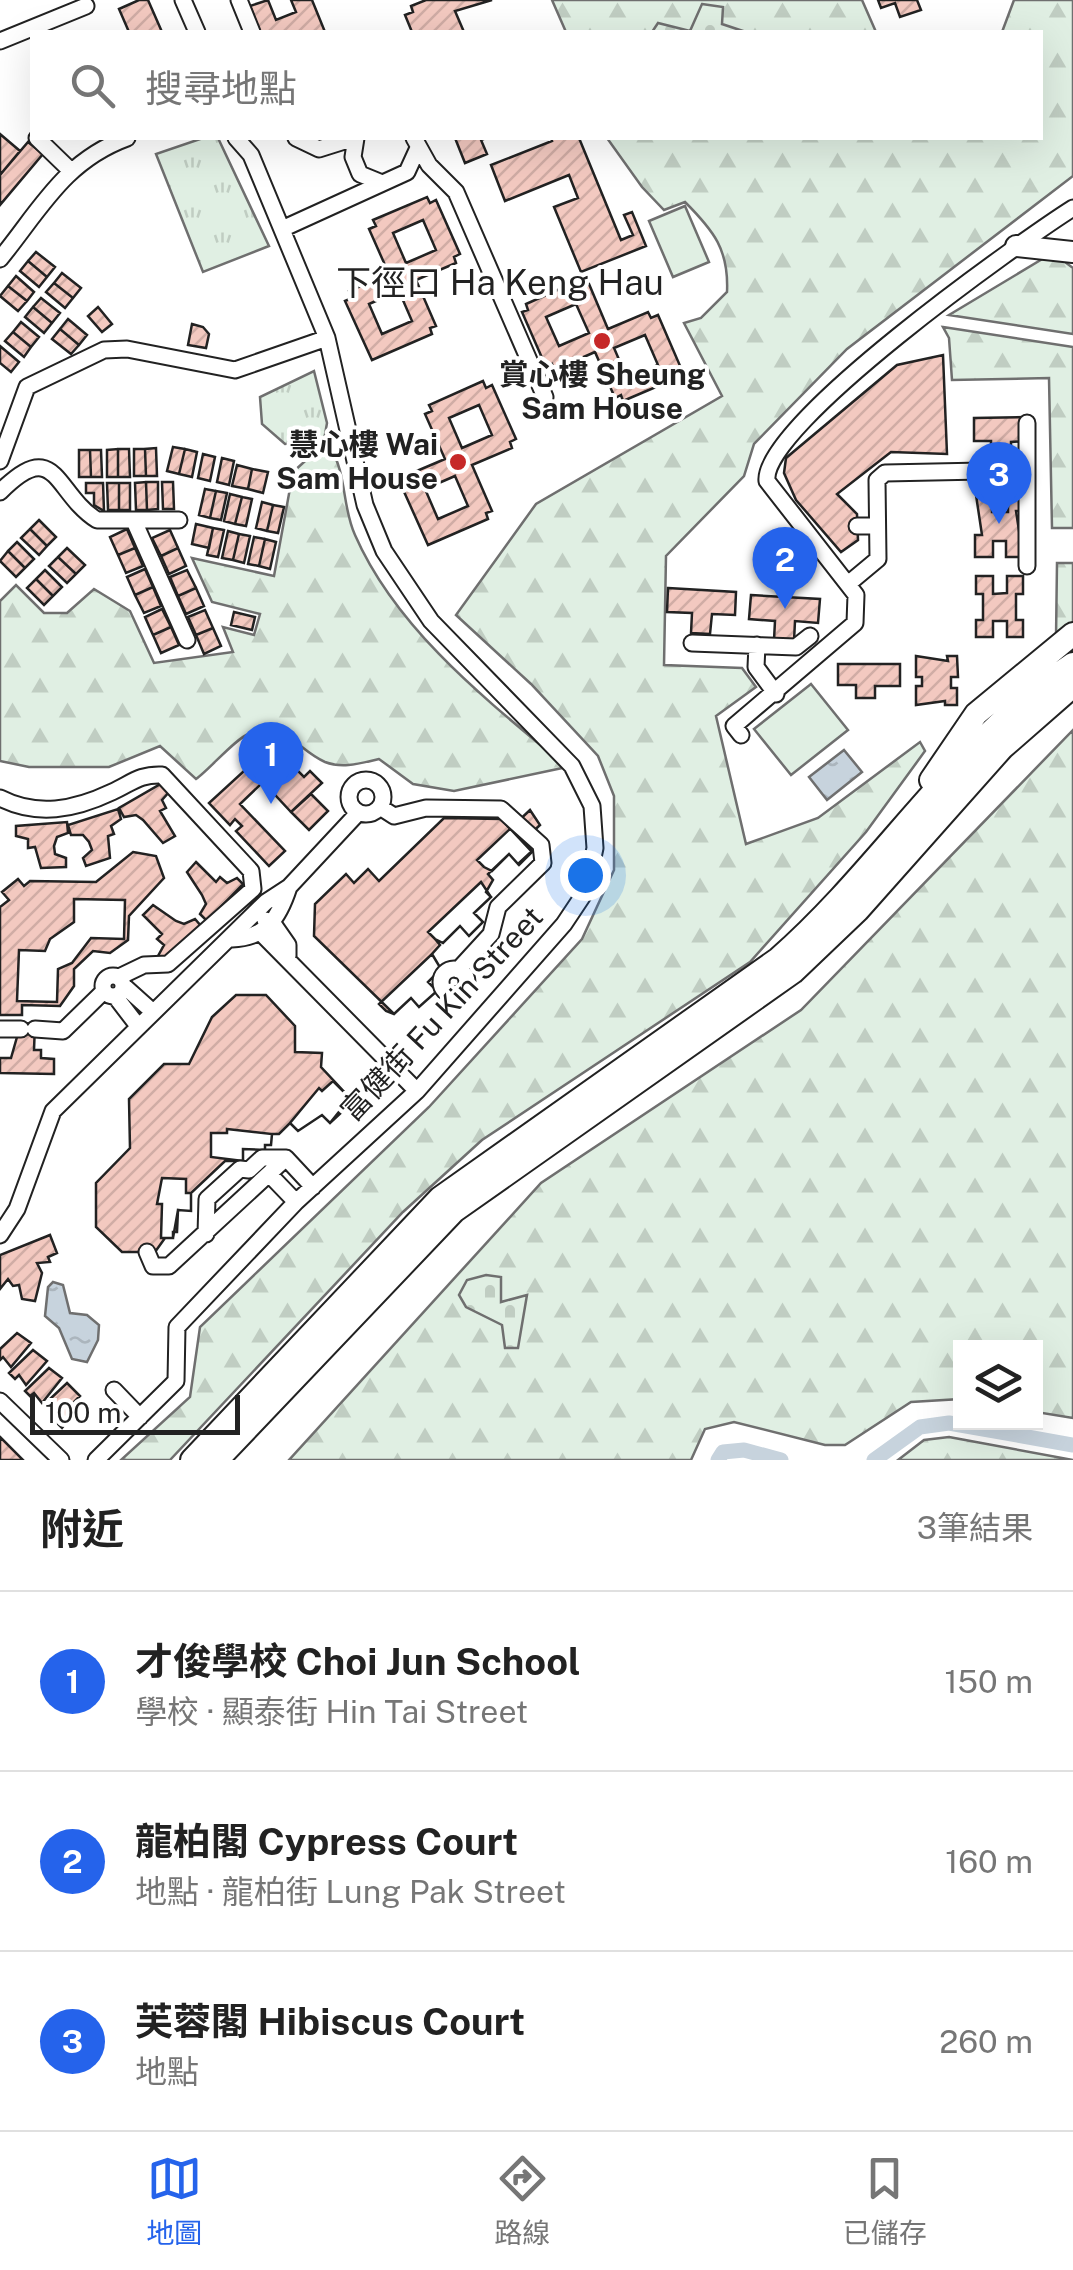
<!DOCTYPE html>
<html lang="zh-TW">
<head>
<meta charset="utf-8">
<style>
  :root { --surface:#fff; --page:#f2f2f2; --text:#222; --muted:#767676; --line:#e0e0e0; --accent:#2563eb }
  body { margin:0; font-family:"Public Sans","Noto Sans TC",sans-serif; background:var(--page); color:var(--text) }
  .controls { position:absolute; right:30px; bottom:30px; display:grid; overflow:hidden; border-radius:0px; box-shadow:0 10px 40px #0002 }
  .controls button { width:90px; height:90px; display:grid; place-items:center; padding:0; border:0; border-bottom:2px solid var(--line); background:var(--surface); color:var(--text); font:50px sans-serif }
  .scale { position:absolute; left:30px; bottom:25px; width:210px; box-sizing:border-box; padding-left:10px; border:5px solid #222; border-top:0; font-size:28px; line-height:35px; white-space:nowrap; color:#222; -webkit-text-stroke:8px #fff; paint-order:stroke }
  .you { position:absolute; left:585px; top:875px; width:35px; height:35px; margin:-25px; border:8px solid #fff; border-radius:50%; background:#1a73e8; box-shadow:0 0 0 15px #1a73e833 }
  .badge { display:grid; place-items:center; width:65px; height:65px; border-radius:50%; background:var(--accent); color:#fff; font-size:32px; font-weight:700 }
  .pin { position:absolute; translate:-50% -82px; filter:drop-shadow(0 2px 5px #0008) }
  .pin::after { content:''; position:absolute; top:52px; width:35px; height:30px; background:inherit; clip-path:polygon(0 0,100% 0,50% 100%) }
  .list { margin:0; padding:0; list-style:none }
  h2 { display:flex; justify-content:space-between; align-items:center; height:130px; margin:0; padding:0 40px; font-size:42px }
  h2 small { font-size:32px; font-weight:400; color:var(--muted) }
  .list li { display:grid; grid-template-columns:65px 1fr auto; gap:30px; align-items:center; box-sizing:border-box; height:180px; padding:0 40px; border-top:2px solid var(--line) }
  .list b { display:block; font-size:38px; white-space:nowrap }
  .list p { margin:0; font-size:32px; white-space:nowrap; color:var(--muted) }
  .list em { font-size:32px; font-style:normal; color:var(--muted) }
  .icon { flex:none; width:55px; height:55px; fill:none; stroke:currentColor; stroke-width:2; stroke-linecap:round; stroke-linejoin:round }
  .map { position:relative; flex:none; width:1073px; height:1460px; overflow:hidden }
  .search { position:absolute; background:var(--surface); box-shadow:0 10px 40px #0002; left:30px; right:30px; top:30px; height:110px; display:flex; align-items:center; gap:25px; box-sizing:border-box; padding:0 35px; border-radius:0px; color:var(--muted); font-size:38px }
  .sheet { height:670px; background:var(--surface) }
  nav { display:flex; justify-content:space-around; align-items:center; box-sizing:border-box; height:140px; border-top:2px solid var(--line); background:var(--surface); font-size:28px; color:var(--muted) }
  nav a { display:grid; justify-items:center; gap:5px }
  nav .on { color:var(--accent) }
  .map>svg:first-child { display:block }
  .grass { fill:url(#grass-tufts); stroke:#6f6f6f; stroke-width:2.5 }
  .forest { fill:url(#forest-firs); stroke:#6f6f6f; stroke-width:2.5 }
  .cemetery { fill:url(#cemetery-stones); stroke:#6f6f6f; stroke-width:2.5 }
  .garden { fill:#e0efe3; stroke:#6f6f6f; stroke-width:2.5 }
  .water { fill:url(#water-ripples); stroke:#6f6f6f; stroke-width:2.5 }
  .lines { fill:none; stroke-linecap:round; stroke-linejoin:round }
  .canal { stroke:#c7d3dd; stroke-width:15 }
  .building { fill:url(#building-hatch); stroke:#222; stroke-width:2.5; fill-rule:evenodd }
  .minor-casing { stroke:#222; stroke-width:19 }
  .major-casing { stroke:#222; stroke-width:24 }
  .highway-casing { stroke:#222; stroke-width:26 }
  .minor { stroke:#fff; stroke-width:15 }
  .major { stroke:#fff; stroke-width:20 }
  .highway { stroke:#fff; stroke-width:22 }
  .poi-dot { fill:#c62828; stroke:#fff; stroke-width:4 }
  .labels { text-anchor:middle; stroke-width:8; stroke-linejoin:round; paint-order:stroke }
  .poi-label { font-size:30px; font-weight:bold; fill:#222; stroke:#fff }
  .street-label { font-size:30px; fill:#222; stroke:#fff }
  .quarter-label { font-size:35px; fill:#222; stroke:#fff }
</style>
</head>
<body>
<div class="map">
<svg width="1073" height="1460" viewBox="0 0 1073 1460">
  <defs>
    <pattern id="grass-tufts" width="24" height="20" patternUnits="userSpaceOnUse" patternTransform="scale(2.5)"><rect width="24" height="20" fill="#e0efe3"/><path d="M3 7l-1-3M5 7V3M7 7l1-3M15 17l-1-3M17 17v-4M19 17l1-3" fill="none" stroke="#c0cdc2"/></pattern>
    <pattern id="forest-firs" width="22" height="20" patternUnits="userSpaceOnUse" patternTransform="scale(2.5)"><rect width="22" height="20" fill="#e0efe3"/><path d="M5 1l3.5 6h-7zM16 11l3.5 6h-7z" fill="#c0cdc2"/></pattern>
    <pattern id="cemetery-stones" width="16" height="16" patternUnits="userSpaceOnUse" patternTransform="scale(2.5)"><rect width="16" height="16" fill="#e0efe3"/><path d="M2 7V4a2 2 0 0 1 4 0v3zM10 15v-3a2 2 0 0 1 4 0v3z" fill="#c0cdc2"/></pattern>
    <pattern id="water-ripples" width="26" height="14" patternUnits="userSpaceOnUse" patternTransform="scale(2.5)"><rect width="26" height="14" fill="#c7d3dd"/><path d="M2 4q2-2 4 0t4 0M15 11q2-2 4 0t4 0" fill="none" stroke="#abb5bd"/></pattern>
    <pattern id="building-hatch" width="6" height="6" patternUnits="userSpaceOnUse" patternTransform="scale(2.5)"><rect width="6" height="6" fill="#f3c9c0"/><path d="M-1 1l2-2M0 6l6-6M5 7l2-2" fill="none" stroke="#d0aca5"/></pattern>
  </defs>
  <rect width="100%" height="100%" fill="#fff"/>
  <path class="grass" d="M203 138H218L269 246 203 272 156 154Z
    M314 371 327 423 324 440 285 444 262 424 260 397Z"/>
  <path class="forest" d="M552 0H862L876 32H566Z
    M1014 0H1073V176L847 349 754 444 744 476 666 556 664 665 742 668 756 687 716 716 746 844 818 818 920 742 925 751 866 832 750 962 482 1140 403 1212 170 1460H121L190 1397 200 1327 429 1107 582 939 614 870V796L598 756 531 684 456 615 536 504 722 396 684 323 701 318 727 292C729 250 714 231 685 202L664 210 642 187 607 138H1040V32H1002Z
    M1044 258 1061 259 1073 268V334L949 315Z
    M943 327 1073 347V528H1052L1049 378 952 380 949 338Z
    M330 447C347 474 342 507 355 535 397 631 489 702 567 767L454 791 413 784 379 759C361 763 343 769 325 762 297 750 287 721 249 734 237 737 209 770 196 779L160 746 109 767H29L0 761V601L16 585 44 613H67L94 589 130 611 154 663 233 652 223 627 254 635 260 614 212 602 192 558 274 576 293 472 315 452Z
    M1057 563H1073V622L1056 638Z
    M1073 730V1418L1036 1412V1348H960V1399L911 1402 845 1445H825L734 1422 705 1429 691 1460H289L541 1183 801 1010Z
    M949 1437 1073 1460H898L924 1440Z"/>
  <path class="cemetery" d="M702 4 723 7 722 24 746 32H652L658 23 690 31Z
    M486 1275 501 1277V1302L527 1295 518 1348H505L502 1325 466 1307 459 1295 467 1280Z"/>
  <path class="garden" d="M685 206 709 262 673 277 649 221Z
    M811 684 848 730 791 775 754 729Z"/>
  <path class="water" d="M844 750 862 772 827 800 809 777Z
    M53 1282 63 1285 70 1313 87 1315 99 1325 98 1340 87 1362 72 1359 59 1328 45 1316 48 1287Z"/>
  <g class="lines">
    <path class="canal" d="M718 1460 723 1452 744 1450 781 1460
      M874 1460 920 1427 949 1423 1073 1445"/>
  </g>
  <path class="building" d="M139 0H148L162 32H129L119 9Z
    M268 0 276 20 296 12 291 0H312L325 32H260L250 6Z
    M426 0H492L455 11 464 32H412L405 15 413 12 411 6Z
    M878 0H917L921 10 900 17 895 3 881 8Z
    M0 134 20 151 0 175Z
    M455 138H486L481 140 487 154 465 163Z
    M551 138H579L621 240 633 235 624 215 632 212 646 246 581 272 554 207 578 198 569 175 505 201 491 165 552 141Z
    M28 142 43 154 0 205V175Z
    M427 197 430 203 436 200 460 254 454 257 456 263 416 280 436 326 430 328 432 334 372 360 345 301 352 298 349 291 389 274 369 229 376 226 373 220ZM423 220 436 250 406 263 393 233ZM399 291 412 321 382 334 369 304Z
    M36 252 55 267 47 277 28 261Z
    M28 261 47 277 39 287 20 271Z
    M62 273 81 288 73 298 54 283Z
    M16 276 34 292 27 301 8 286Z
    M580 280 582 287 589 284 608 329 648 312 651 318 658 315 684 375 623 401 621 395 615 398 595 352 554 370 552 364 546 367 522 312 528 310 526 304ZM576 304 589 333 559 346 546 317ZM645 335 658 365 627 378 614 348Z
    M54 283 73 298 65 308 46 292Z
    M8 286 27 301 18 311 0 296Z
    M41 298 60 313 52 323 33 307Z
    M33 307 52 323 44 333 25 317Z
    M98 307 112 324 102 332 88 316Z
    M68 319 87 335 79 345 60 329Z
    M21 322 39 337 31 347 13 332Z
    M192 324 203 327 209 334 206 348 188 345Z
    M60 329 79 345 71 354 52 339Z
    M13 332 31 347 24 357 5 341Z
    M0 346 19 362 11 372 0 363Z
    M943 355 947 454 891 452 837 494 857 514 858 540 841 552 796 500 784 473 786 458 897 365Z
    M483 381 486 388 492 385 516 439 510 442 512 448 472 465 492 511 486 513 488 519 428 545 401 485 408 483 405 476 445 459 425 414 432 411 429 405ZM479 405 492 435 462 448 449 418ZM455 476 468 506 438 519 425 489Z
    M1026 417 1027 441 1011 442V455H991V441H974V418Z
    M173 447 185 449 179 474 167 471Z
    M156 448 157 476H146L145 449Z
    M118 449V477H107V450Z
    M118 449H129L130 477H118Z
    M134 449H145L146 476H134Z
    M185 449 197 452 192 477 179 474Z
    M79 450H90L91 477H79Z
    M90 450H101L102 477H91Z
    M203 454 215 457 210 481 198 478Z
    M222 458 234 461 229 485 217 482Z
    M237 465 252 469 248 489 232 486Z
    M252 469 268 472 263 493 248 489Z
    M146 482H158V509L147 510Z
    M146 482 147 510H136L135 483Z
    M162 482H173L174 509H163Z
    M86 483H103L104 511 94 505V493H86Z
    M107 483H119V510H108Z
    M119 483H130V510H119Z
    M205 489 216 491 210 518 199 515Z
    M216 491 227 493 221 520 210 518Z
    M230 494 242 497 235 524 224 521Z
    M976 495H992V512H1008V495H1023V511H1016L1023 557H1006V541H993V557H975V535H982Z
    M242 497 252 499 246 526 235 524Z
    M262 502 273 505 267 531 256 528Z
    M273 505 284 507 278 533 267 531Z
    M39 520 56 537 47 546 30 529Z
    M196 524 213 528 209 548 192 544Z
    M213 528 224 530 218 557 207 555Z
    M30 529 47 546 39 555 21 538Z
    M127 529 135 548 118 555 110 537Z
    M170 530 178 548 161 556 152 538Z
    M228 531 239 534 233 560 222 558Z
    M239 534 250 536 244 563 233 560Z
    M254 537 265 539 259 566 248 564Z
    M265 539 276 542 270 569 259 566Z
    M17 542 34 559 25 568 8 551Z
    M67 548 85 565 76 574 58 557Z
    M135 548 143 566 126 573 118 555Z
    M178 548 186 566 169 574 161 556Z
    M8 551 25 568 16 577 0 561Z
    M58 557 76 574 67 583 49 566Z
    M145 569 153 587 135 595 127 577Z
    M45 570 62 587 53 596 36 579Z
    M187 570 196 588 178 596 170 577Z
    M976 576H993V594L1007 593V576H1023V594H1016V620H1023V637H1007V621H993V637H976V620H983V594H976Z
    M36 579 53 596 44 605 27 588Z
    M153 587 161 606 144 613 135 595Z
    M196 588 204 606 186 614 178 596Z
    M668 588 736 592 735 615 712 614 710 634 691 633 692 613 667 612Z
    M751 595 820 599 818 623 795 621 794 641 774 640 775 621 749 619Z
    M162 609 171 627 153 635 145 617Z
    M205 610 213 628 196 635 188 617Z
    M234 612 255 617 252 630 231 625Z
    M171 627 179 645 161 653 153 635Z
    M213 628 221 646 204 654 196 635Z
    M916 656 948 661 947 656H957L958 677H951V688H957V705H945V701L916 705V686H922V677H916Z
    M838 664H900V686H875V698H856V685H838Z
    M256 760H287L304 777 310 771 322 783 291 812 263 782 240 804 285 851 269 866 236 831 242 826 235 819 230 825 209 803Z
    M164 782 170 791 162 800 166 808 160 811 175 836 163 843 143 820 136 815 124 817 119 808Z
    M311 794 328 811 309 830 291 812Z
    M118 809 121 819 111 826 114 834 108 836 110 858 86 866 83 858 92 850 89 842 83 835H71L68 825Z
    M530 810 540 825 523 841 532 851 518 864 509 854 492 871 484 867 477 860Z
    M444 818 501 819 532 852 519 865 509 854 488 874 493 880 486 892 491 897 474 913 483 922 469 936 460 926 443 943 435 939 440 945 432 954 441 969 428 982 437 991 419 1007 411 998 394 1014 314 936 315 904 346 874 354 883 368 869 379 881Z
    M67 822 68 833 57 837 54 846 55 854 66 858V867L41 868 35 847 28 848V839L16 836V826Z
    M133 852 156 856 164 878 129 916 128 940 110 953 93 951 74 969V986L60 1006 22 1005V1015H0V907L9 900 2 892 18 879 24 886 30 881 96 882Z
    M196 862 216 882 220 877 227 883 237 878 243 884 207 921 200 914 206 904 202 895 187 872Z
    M481 882 491 897 474 913 483 922 469 936 460 926 443 943 435 939 428 932Z
    M74 899 125 900 124 939 91 938 72 963 58 969 57 1002 17 1001 19 950 45 951 50 939 74 922Z
    M153 905 176 921 184 924 195 919 201 926 164 962 158 956 164 945 157 939 162 934 143 915Z
    M432 954 441 969 428 982 437 991 419 1007 411 998 394 1014 386 1011 379 1004Z
    M236 995H266L295 1026V1052L322 1053 321 1067 350 1098 330 1123 322 1115 298 1131 290 1123 279 1134H272L271 1145H265V1150L243 1149V1161H225L191 1193V1211L178 1210 177 1232H173V1238H165L155 1252H122L96 1227V1183L130 1148 129 1099 164 1064H189L212 1017Z
    M21 1023 35 1024 34 1050H41V1058L54 1059V1074L0 1073V1058H11Z
    M333 1081 350 1098 340 1108 343 1111 330 1123 322 1115 298 1131 290 1123 319 1088 322 1091Z
    M227 1129 272 1134 271 1145H265V1150L243 1149V1161L211 1157V1133H227Z
    M162 1178 186 1179V1193H191V1211L178 1210 173 1238H161L162 1204H157Z
    M50 1235 57 1253 48 1257 50 1262 37 1263 42 1273 35 1301 22 1299 19 1285 13 1286 8 1279 0 1289V1255Z
    M17 1333 31 1343 11 1367 3 1357 0 1360V1349Z
    M33 1350 47 1361 26 1385 19 1375 15 1379 9 1373Z
    M49 1368 62 1378 42 1403 34 1393 30 1396 25 1391Z
    M67 1383 80 1396 70 1406 76 1411 62 1428 52 1418 58 1413 49 1400Z
    M0 1437 23 1460H0Z"/>
  <g class="lines">
    <defs>
      <path id="minor" d="M183 0 197 32
        M239 0 252 32
        M0 41 86 6
        M37 138 70 170
        M296 138 319 149 354 138
        M356 138 353 157 360 174 382 183
        M414 138 429 165 456 192 545 397
        M282 229 407 172 418 148
        M0 259C40 210 64 161 127 138
        M1027 423V566
        M0 461 27 387 104 350 127 349 235 370 327 338
        M0 492C57 435 54 493 97 520H179
        M134 521 187 640
        M857 526H877
        M848 584 878 559 877 480 885 473 1027 470
        M692 643 796 647 810 636
        M757 645 756 667 776 694
        M741 735 734 726 855 623 856 595 767 481C760 426 1021 241 1073 208
        M349 797a17 17 0 1 1 34 0a17 17 0 1 1-34 0Z
        M0 798C37 817 74 810 112 792 132 783 139 774 162 775L251 871 253 889 168 964 144 965 119 977
        M380 807 394 816 426 808 501 809 541 845 543 863 498 907 491 934 458 970
        M265 920 272 922 288 945V956
        M261 933 417 1091
        M232 939C266 938 279 918 289 887
        M441 982a13 13 0 1 1 26 0a13 13 0 1 1-26 0Z
        M103 986a10 10 0 1 1 20 0a10 10 0 1 1-20 0Z
        M124 986 153 1012
        M115 996 138 1026
        M0 1029H21
        M35 1029 63 1031 104 991
        M269 1174 296 1202
        M206 1234 207 1199 240 1169 249 1170 262 1158H286L313 1187
        M0 1235 17 1209 53 1111 266 902 289 887 358 813
        M147 1252 153 1266H169L286 1158
        M114 1390 140 1417
        M0 1401 61 1460
        M96 1460 176 1381 177 1327 296 1202 417 1091 564 924 586 891 595 848 592 806 572 766 431 621 384 551 365 505 327 338 251 155 236 138"/>
      <path id="major" d="M1016 246 1073 252"/>
      <path id="highway" d="M931 780 976 714 1073 634
        M192 1460 440 1198 778 959C883 867 955 743 1073 664
        M217 1460 454 1211 793 972 858 910 1002 748 1073 686"/>
    </defs>
    <use href="#minor" class="minor-casing"/>
    <use href="#major" class="major-casing"/>
    <use href="#highway" class="highway-casing"/>
    <use href="#minor" class="minor"/>
    <use href="#major" class="major"/>
    <use href="#highway" class="highway"/>
  </g>
  <g class="poi-dot">
    <circle cx="602" cy="341" r="10"/>
    <circle cx="458" cy="462" r="10"/>
  </g>
  <g class="labels">
    <g class="poi-label">
      <text x="602" y="385">賞心樓 Sheung<tspan x="602" dy="34">Sam House</tspan></text>
      <text x="438" y="455" text-anchor="end">慧心樓 Wai<tspan x="438" dy="34">Sam House</tspan></text>
    </g>
    <g class="street-label">
      <text transform="translate(442 1014) rotate(-47)" y="10">富健街 Fu Kin Street</text>
    </g>
    <g class="quarter-label">
      <text x="500" y="295">下徑口 Ha Keng Hau</text>
    </g>
  </g>
</svg>
<div class="controls">
<button><svg class="icon" aria-label="layers" viewBox="0 0 24 24"><path d="M12 4l9 5-9 5-9-5zM3 14l9 5 9-5"/></svg></button>
</div>
<div class="scale">100 m</div>
<div class="you"></div>
<div class="pin badge" style="left:271px;top:804px">1</div>
<div class="pin badge" style="left:785px;top:609px">2</div>
<div class="pin badge" style="left:999px;top:524px">3</div>
<div class="search"><svg class="icon" aria-label="search" viewBox="0 0 24 24"><circle cx="10" cy="10" r="6"/><path d="M15 15l6 6"/></svg>搜尋地點</div>
</div>
<section class="sheet">
<h2>附近<small>3筆結果</small></h2>
<ul class="list">
<li><span class="badge">1</span><div><b>才俊學校 Choi Jun School</b><p>學校 · 顯泰街 Hin Tai Street</p></div><em>150 m</em></li>
<li><span class="badge">2</span><div><b>龍柏閣 Cypress Court</b><p>地點 · 龍柏街 Lung Pak Street</p></div><em>160 m</em></li>
<li><span class="badge">3</span><div><b>芙蓉閣 Hibiscus Court</b><p>地點</p></div><em>260 m</em></li>
</ul>
</section>
<nav>
<a class="on"><svg class="icon" aria-label="map" viewBox="0 0 24 24"><path d="M3 6l6-2 6 2 6-2v14l-6 2-6-2-6 2zM9 4v14M15 6v14"/></svg>地圖</a>
<a><svg class="icon" aria-label="directions" viewBox="0 0 24 24"><path d="M12 3l9 9-9 9-9-9zM9 14v-3h6M13 9l2 2-2 2"/></svg>路線</a>
<a><svg class="icon" aria-label="saved" viewBox="0 0 24 24"><path d="M7 4h10v16l-5-4-5 4z"/></svg>已儲存</a>
</nav>
</body>
</html>
